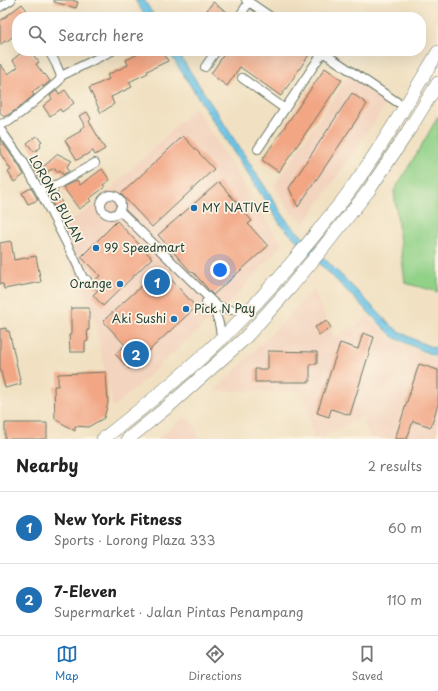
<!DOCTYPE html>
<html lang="en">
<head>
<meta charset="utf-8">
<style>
  :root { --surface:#fff; --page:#f6f6f6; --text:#222; --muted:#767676; --line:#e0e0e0; --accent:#1f6fb2 }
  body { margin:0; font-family:"Playpen Sans",sans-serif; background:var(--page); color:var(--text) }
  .you { position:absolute; left:220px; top:270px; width:14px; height:14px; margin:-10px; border:3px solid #fff; border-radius:50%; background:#1a73e8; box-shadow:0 0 0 6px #1a73e833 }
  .badge { display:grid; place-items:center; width:26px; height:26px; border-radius:50%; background:var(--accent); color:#fff; font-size:13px; font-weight:700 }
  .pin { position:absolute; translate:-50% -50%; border:2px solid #fff; box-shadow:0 1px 4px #0006 }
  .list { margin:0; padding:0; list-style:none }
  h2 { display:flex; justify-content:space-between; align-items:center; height:52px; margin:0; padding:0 16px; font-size:17px }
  h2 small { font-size:13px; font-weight:400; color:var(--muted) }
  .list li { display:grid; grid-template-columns:26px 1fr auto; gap:12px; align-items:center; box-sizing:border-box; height:72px; padding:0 16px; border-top:1px solid var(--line) }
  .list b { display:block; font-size:15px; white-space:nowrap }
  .list p { margin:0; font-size:13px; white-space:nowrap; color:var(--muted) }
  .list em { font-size:13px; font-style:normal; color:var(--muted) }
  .icon { flex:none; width:22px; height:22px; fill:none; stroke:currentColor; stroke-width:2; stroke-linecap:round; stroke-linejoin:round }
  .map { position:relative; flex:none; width:438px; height:439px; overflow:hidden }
  .search { position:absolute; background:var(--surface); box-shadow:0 4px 16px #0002; left:12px; right:12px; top:12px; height:44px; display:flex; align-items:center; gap:10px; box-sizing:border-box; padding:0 14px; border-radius:16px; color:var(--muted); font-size:15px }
  .sheet { height:196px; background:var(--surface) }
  nav { display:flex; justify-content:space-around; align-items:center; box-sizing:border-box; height:56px; border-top:1px solid var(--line); background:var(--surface); font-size:11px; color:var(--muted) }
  nav a { display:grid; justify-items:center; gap:2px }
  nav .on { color:var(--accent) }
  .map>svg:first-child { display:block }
  .built { fill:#f3d4bf }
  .green { fill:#91d188; stroke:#58875e }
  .water { fill:#69c3e6; stroke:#44808d }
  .building { fill:#f2a684 }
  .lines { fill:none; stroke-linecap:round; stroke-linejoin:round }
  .street-casing { stroke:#687666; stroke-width:10 }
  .primary-casing { stroke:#687666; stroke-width:14 }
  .street { stroke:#fff; stroke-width:8 }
  .primary { stroke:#fff; stroke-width:13 }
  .poi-dot { fill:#1f6fb2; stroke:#fcf5e5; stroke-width:1.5 }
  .labels { text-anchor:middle; stroke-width:3.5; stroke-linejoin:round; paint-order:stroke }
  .street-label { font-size:12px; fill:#1f3d34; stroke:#fcf5e5 }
  .poi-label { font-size:12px; fill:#1f3d34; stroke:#fcf5e5; text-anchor:start }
</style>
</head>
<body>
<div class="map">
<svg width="438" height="439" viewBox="0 0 438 439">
  <rect width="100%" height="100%" fill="#fcf5e5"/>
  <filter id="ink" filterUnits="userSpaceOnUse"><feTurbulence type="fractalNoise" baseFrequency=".025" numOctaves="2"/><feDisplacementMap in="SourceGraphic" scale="8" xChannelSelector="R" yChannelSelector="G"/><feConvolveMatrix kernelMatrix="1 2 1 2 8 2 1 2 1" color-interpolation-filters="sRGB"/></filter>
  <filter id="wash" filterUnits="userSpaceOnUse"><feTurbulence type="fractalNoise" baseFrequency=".012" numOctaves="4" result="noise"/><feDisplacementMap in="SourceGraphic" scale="16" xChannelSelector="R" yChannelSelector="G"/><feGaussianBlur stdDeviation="0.9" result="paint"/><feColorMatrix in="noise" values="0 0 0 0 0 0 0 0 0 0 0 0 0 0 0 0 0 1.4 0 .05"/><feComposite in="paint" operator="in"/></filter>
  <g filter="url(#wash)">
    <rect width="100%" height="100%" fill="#f1e1c2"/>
    <path class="built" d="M349 75 388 102 305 223 291 213 274 186Z
      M195 107 270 227 282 245 233 299 113 408 92 309 54 231 95 205Z
      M314 290 334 338 369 317 392 339 407 347 430 357 438 359V435L435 436 431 439H370L363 418 360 417 320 439H314L304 395 300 391H215Z
      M184 417 195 426 199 439H158Z"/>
    <path class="green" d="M438 116V292L405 283 394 191 427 136Z"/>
    <path class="water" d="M135 0H144L155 17H146Z
      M168 51H177L287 221 393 327C404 335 424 345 438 349V357L430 354 393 337 281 225Z"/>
    <g id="blocks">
      <path class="building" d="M54 0H72L78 2 76 8 54 2Z
        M213 2 230 14 227 17H202Z
        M22 4 32 17H17V33L6 42 5 41 0 45V21Z
        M24 51H30L39 62 36 64 44 75 45 74 50 81 43 87 42 85 32 92 34 95 16 110 4 117 0 112V64L8 74 18 67 12 60Z
        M144 51H163L168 61 147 71 148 73 129 82 132 87 111 97 114 104 101 113 89 88 109 79 107 75 128 65 126 60Z
        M226 51H303L309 55 281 96 240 67 227 86 211 74Z
        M325 68 342 80 279 172 262 160Z
        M57 90 59 94 65 90 74 103 62 112 60 109 50 116 43 106 52 99 50 96Z
        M352 93 367 104 298 207 289 188Z
        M87 112 91 119 89 121 105 149 95 155 93 151 77 160 65 140 81 131 80 129 85 126 79 116Z
        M36 136 42 141 40 143 41 147 34 152 27 143Z
        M183 136 214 169 152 227 121 194Z
        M0 139 19 166 24 175 14 182 8 172 11 170 0 153Z
        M58 154 72 161 67 166 69 171 63 175 60 170 57 172 55 168 48 171V173L41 178 34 167 40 162 43 167Z
        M102 169 110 180 103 185 105 187 89 199 91 201 79 209 63 187 77 180 80 185Z
        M219 182 252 221 248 224 268 246 213 295 193 272 192 273 158 235Z
        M31 188 38 200 28 204 22 193Z
        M56 190 65 210 57 213 47 193Z
        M117 221 152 258 103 306 93 295 98 290 91 284 100 276 81 257Z
        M11 241 14 260 36 256 41 282 4 289 3 284H0V243Z
        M161 268 196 307 129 369 115 354 125 345 103 321Z
        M71 308H89V330H87L88 341 85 342V352H70L69 335H71Z
        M327 321 331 328 319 335 315 327Z
        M6 328V331H9L21 384 5 388 0 368V329Z
        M363 333 374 337 350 415 331 409 329 417 317 413 340 343 358 349Z
        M268 351 317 352V364H310V382H255V369H268Z
        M419 364 438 370V404L431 427 413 421 407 439H395Z
        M106 372 108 403 104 418 88 427 75 426V431L55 419 54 386H58V374Z
        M5 423H47V439H5Z"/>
    </g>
  </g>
  <g filter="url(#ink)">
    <use href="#blocks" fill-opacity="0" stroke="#687666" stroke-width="1"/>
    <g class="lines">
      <defs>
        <path id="street" d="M246 0 271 17
          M0 7 11 0
          M239 17 249 2
          M321 51 397 102
          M205 67 216 51
          M61 76 112 51
          M242 78 285 109
          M0 124 8 122 22 112 59 81 61 76 56 64 49 51
          M0 129 24 163 39 190 48 207 76 262 83 278 85 281 87 280
          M258 149 323 52
          M39 190 58 184 95 163
          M101 205a10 10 0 1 1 20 0a10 10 0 1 1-20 0Z
          M119 210 215 304C228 312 234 310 248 310
          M206 302C217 313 220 322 221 338"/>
        <path id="primary" d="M103 439C144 407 184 375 221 339 256 305 288 268 318 231 326 220 335 210 343 200 378 153 408 102 438 52
          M128 439 171 404 244 339 289 289 323 248 369 190 407 133 438 83"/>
      </defs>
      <use href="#street" class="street-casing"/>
      <use href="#primary" class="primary-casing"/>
      <use href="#street" class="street"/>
      <use href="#primary" class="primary"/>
    </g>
  </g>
  <g class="poi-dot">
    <circle cx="194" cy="208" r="4"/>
    <circle cx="96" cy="248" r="4"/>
    <circle cx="120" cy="284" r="4"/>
    <circle cx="186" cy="309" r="4"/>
    <circle cx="174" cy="319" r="4"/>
  </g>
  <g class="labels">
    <g class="street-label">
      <text transform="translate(56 199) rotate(61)" y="4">LORONG BULAN</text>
    </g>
    <g class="poi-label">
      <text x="202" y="212">MY NATIVE</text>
      <text x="104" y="252">99 Speedmart</text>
      <text x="112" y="288" text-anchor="end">Orange</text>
      <text x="194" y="313">Pick N Pay</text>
      <text x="166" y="323" text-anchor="end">Aki Sushi</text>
    </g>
  </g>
</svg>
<div class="you"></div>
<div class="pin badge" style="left:157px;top:282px">1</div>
<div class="pin badge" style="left:136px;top:354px">2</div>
<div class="search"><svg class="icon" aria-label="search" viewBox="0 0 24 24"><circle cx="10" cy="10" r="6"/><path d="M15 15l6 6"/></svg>Search here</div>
</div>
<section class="sheet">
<h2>Nearby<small>2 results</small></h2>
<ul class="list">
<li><span class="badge">1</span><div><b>New York Fitness</b><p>Sports · Lorong Plaza 333</p></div><em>60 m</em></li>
<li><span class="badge">2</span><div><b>7-Eleven</b><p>Supermarket · Jalan Pintas Penampang</p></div><em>110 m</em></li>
</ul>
</section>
<nav>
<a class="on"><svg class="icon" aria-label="map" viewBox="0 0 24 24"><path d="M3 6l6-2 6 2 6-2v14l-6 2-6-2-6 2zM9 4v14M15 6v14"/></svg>Map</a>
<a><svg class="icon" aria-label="directions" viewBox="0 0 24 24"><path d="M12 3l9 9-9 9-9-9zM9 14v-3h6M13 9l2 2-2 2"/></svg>Directions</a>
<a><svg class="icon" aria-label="saved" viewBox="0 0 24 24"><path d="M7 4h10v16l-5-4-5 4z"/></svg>Saved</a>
</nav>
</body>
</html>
